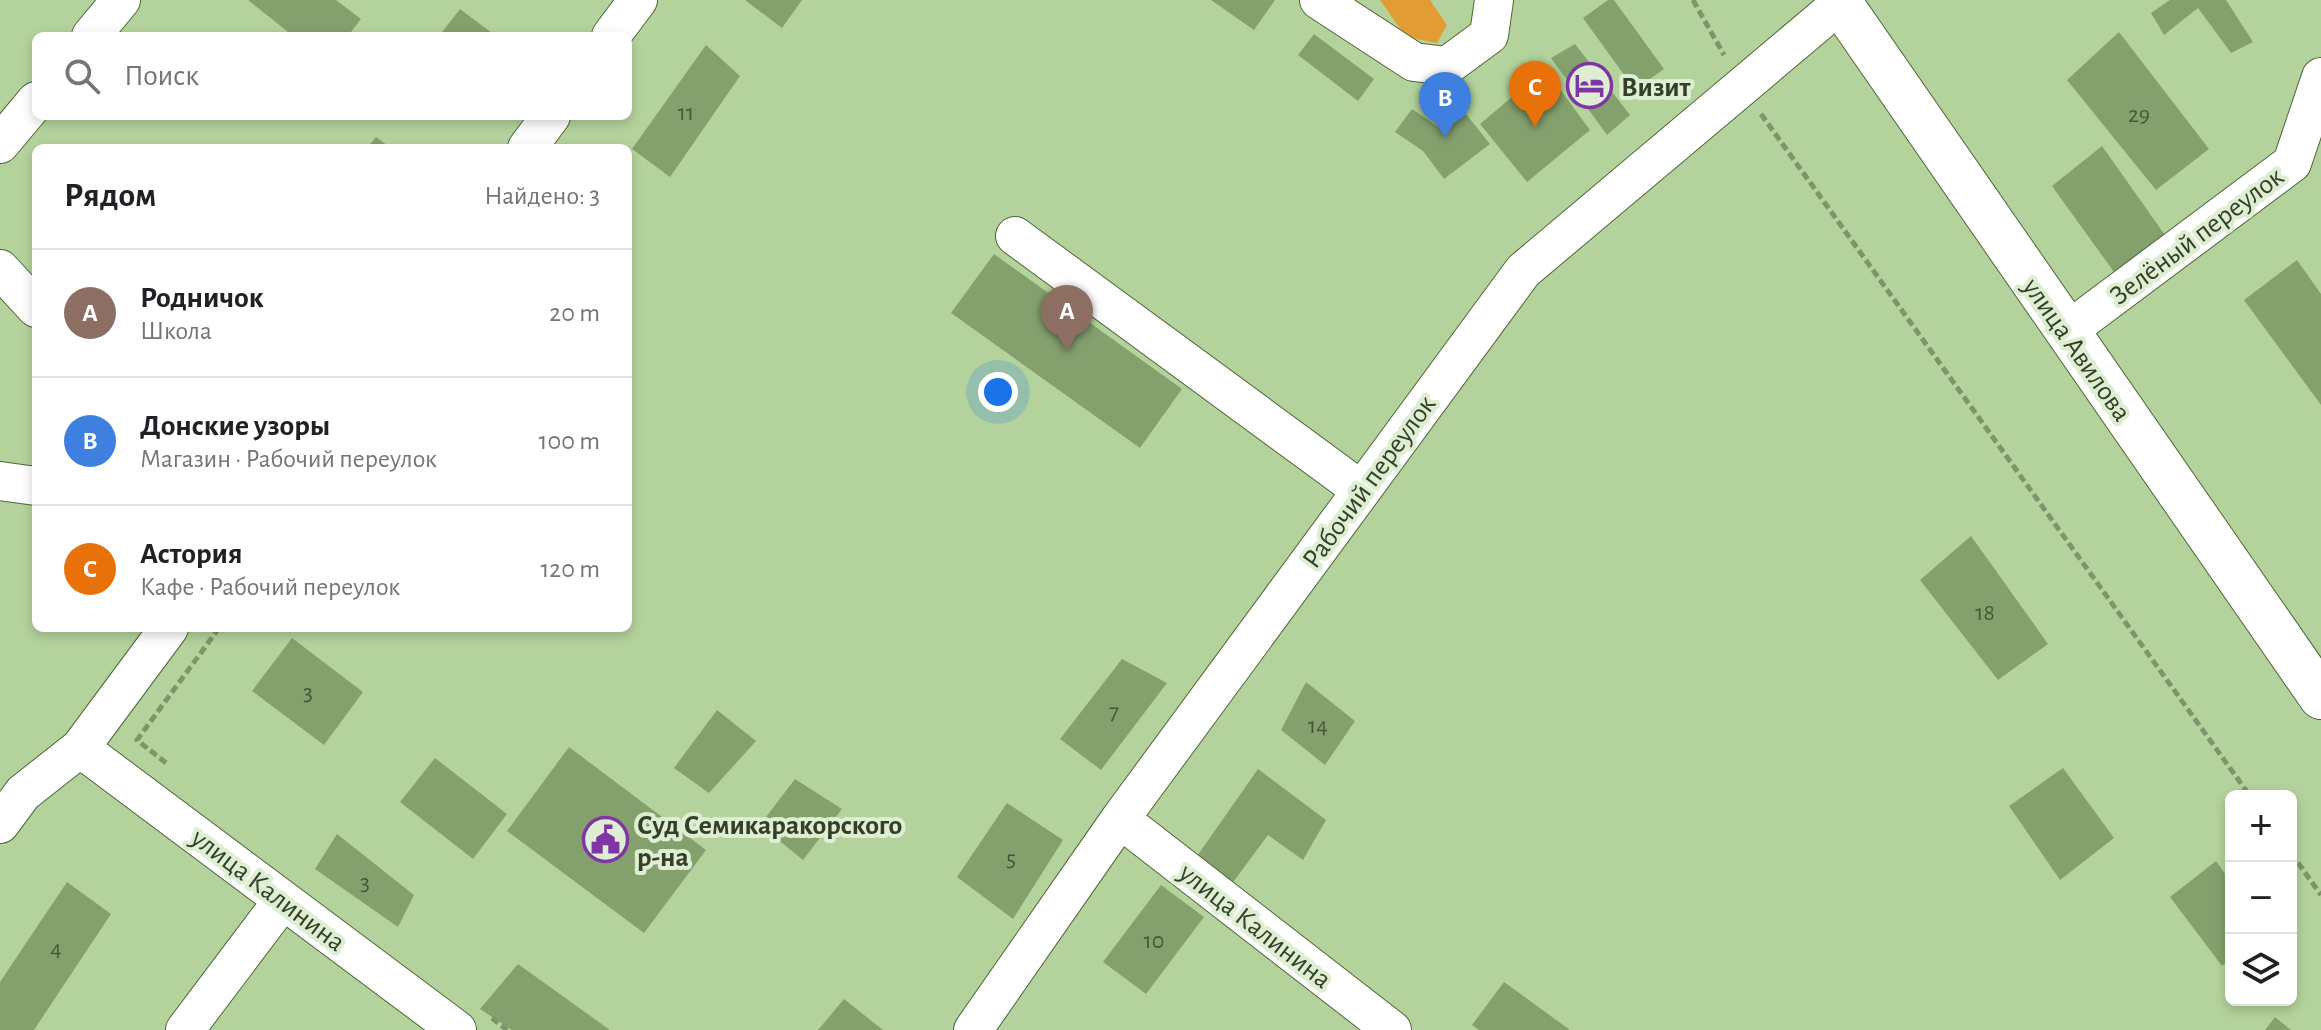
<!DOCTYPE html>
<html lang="ru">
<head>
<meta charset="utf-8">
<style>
  :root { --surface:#fff; --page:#f2f2f2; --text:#202124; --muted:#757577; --line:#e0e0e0; --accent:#7c3aed }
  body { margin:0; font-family:"Alegreya Sans",sans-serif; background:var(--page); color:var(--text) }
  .controls { position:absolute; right:24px; bottom:24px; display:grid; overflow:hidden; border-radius:12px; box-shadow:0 4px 12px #0003 }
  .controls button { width:72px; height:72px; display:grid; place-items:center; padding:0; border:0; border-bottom:2px solid var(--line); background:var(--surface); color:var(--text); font:40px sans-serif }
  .you { position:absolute; left:998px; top:392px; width:28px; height:28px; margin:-20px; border:6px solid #fff; border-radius:50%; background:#1a73e8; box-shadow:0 0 0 12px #1a73e833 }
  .badge { display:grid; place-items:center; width:52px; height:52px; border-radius:50%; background:var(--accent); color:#fff; font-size:26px; font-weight:700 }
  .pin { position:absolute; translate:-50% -66px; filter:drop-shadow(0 2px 4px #0008) }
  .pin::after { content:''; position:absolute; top:42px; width:28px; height:24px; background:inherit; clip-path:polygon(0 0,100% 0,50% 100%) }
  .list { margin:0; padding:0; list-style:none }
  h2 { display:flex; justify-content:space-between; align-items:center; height:104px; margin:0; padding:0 32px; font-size:34px }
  h2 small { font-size:26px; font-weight:400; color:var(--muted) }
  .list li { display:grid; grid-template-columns:52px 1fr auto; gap:24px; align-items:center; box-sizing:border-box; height:128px; padding:0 32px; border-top:2px solid var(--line) }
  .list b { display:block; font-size:30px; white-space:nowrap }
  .list p { margin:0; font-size:26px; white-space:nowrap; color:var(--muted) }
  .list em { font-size:26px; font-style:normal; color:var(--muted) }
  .icon { flex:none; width:44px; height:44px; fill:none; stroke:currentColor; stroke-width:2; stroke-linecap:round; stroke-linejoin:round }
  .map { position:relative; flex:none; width:2321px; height:1030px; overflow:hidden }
  .search { position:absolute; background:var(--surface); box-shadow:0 4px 12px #0003; left:32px; top:32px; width:600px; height:88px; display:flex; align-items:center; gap:20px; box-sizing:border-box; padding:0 28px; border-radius:12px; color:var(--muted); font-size:30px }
  .panel { position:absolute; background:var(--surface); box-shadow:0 4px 12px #0003; left:32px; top:144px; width:600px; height:488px; border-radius:12px }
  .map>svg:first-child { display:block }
  .green { fill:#e39c34 }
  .building { fill:#84a16d }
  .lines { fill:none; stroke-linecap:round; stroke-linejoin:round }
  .minor-casing { stroke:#4d6836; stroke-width:40 }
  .major-casing { stroke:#4d6836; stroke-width:46 }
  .path { stroke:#7e956c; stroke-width:5; stroke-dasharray:8 4; stroke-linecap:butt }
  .minor { stroke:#fff; stroke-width:38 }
  .major { stroke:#fff; stroke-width:44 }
  .labels { text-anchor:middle; stroke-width:8; stroke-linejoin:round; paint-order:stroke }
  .number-label { font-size:24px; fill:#47583a }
  .poi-label { font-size:28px; font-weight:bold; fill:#333f29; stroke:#deeed2; text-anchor:start }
  .street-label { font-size:28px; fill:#333f29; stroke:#deeed2 }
</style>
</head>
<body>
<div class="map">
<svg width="2321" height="1030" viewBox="0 0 2321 1030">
  <rect width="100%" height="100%" fill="#b4d39c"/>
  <path class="green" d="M1380 0H1430L1447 25 1437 43 1406 37Z"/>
  <path class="building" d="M248 0H336L361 19 348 36H293Z
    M745 0H802L782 28Z
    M1211 0H1275L1254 30Z
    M1608 0H1614L1664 69 1635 90 1583 18Z
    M2170 0H2226L2253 42 2231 53 2198 8 2164 35 2151 13Z
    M460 9 496 36H439Z
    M2119 32 2209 149 2156 190 2067 80Z
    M1314 34 1374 79 1358 101 1298 55Z
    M1575 44 1630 115 1607 135 1551 58Z
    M706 45 740 76 670 177 632 149Z
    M1545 69 1590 130 1527 182 1480 124Z
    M1412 109 1444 131 1466 114 1490 144 1444 179 1423 151 1395 132Z
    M376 137 391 148H367Z
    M2102 146 2172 245 2119 279 2052 186Z
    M994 254 1182 389 1140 448 951 313Z
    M2297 260 2321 294V405L2244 300Z
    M1971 536 2048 644 1998 680 1920 580Z
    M292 638 363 692 324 745 252 691Z
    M1122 659 1167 683 1101 770 1060 739Z
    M1306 682 1355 721 1325 765 1281 730Z
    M717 710 756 741 709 793 674 768Z
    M569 747 706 850 644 933 507 831Z
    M435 758 507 814 473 859 400 802Z
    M2063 768 2114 838 2060 880 2009 806Z
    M1258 769 1326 820 1303 860 1268 835 1231 885 1195 859Z
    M795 779 842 809 803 860 760 825Z
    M1007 803 1063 840 1013 919 957 877Z
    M337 834 414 895 398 927 315 869Z
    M2216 861 2231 882V959L2222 966 2170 897Z
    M67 882 111 914 34 1030H0V982Z
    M1161 885 1204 917 1146 994 1103 962Z
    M518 964 610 1030H512L480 1009Z
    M1504 982 1570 1030H1479L1472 1025Z
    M844 999 883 1030H818Z
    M2275 1017 2291 1030H2265Z"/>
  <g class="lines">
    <defs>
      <path id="minor" d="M1319 0 1414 62 1447 66 1489 35 1494 0
        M91 36 121 0
        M611 36 638 0
        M0 144 36 101
        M527 148 551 116
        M1015 236 1361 490
        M0 269 36 308
        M2066 332 2292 163 2321 77
        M0 481 36 486
        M80 748 457 1030
        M1120 819 1392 1030
        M0 824 23 793 80 748 169 628
        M185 1030 283 900
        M973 1030 1120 819 1523 271 1840 4"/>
      <path id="major" d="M1838 0 2321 697"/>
    </defs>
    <use href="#minor" class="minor-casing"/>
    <use href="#major" class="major-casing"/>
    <path class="path" d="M1693 0 1724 55
      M1761 114 2250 796
      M166 763 137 740 219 628
      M2291 853 2321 895
      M492 1018 507 1030"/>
    <use href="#minor" class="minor"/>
    <use href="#major" class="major"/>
  </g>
  <defs>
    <symbol id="hotel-ring" viewBox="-11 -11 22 22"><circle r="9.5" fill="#deeed2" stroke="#8035a7" stroke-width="1.5"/><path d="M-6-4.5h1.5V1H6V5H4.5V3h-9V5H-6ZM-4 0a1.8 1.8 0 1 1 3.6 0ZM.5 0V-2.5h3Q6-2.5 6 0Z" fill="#8035a7"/></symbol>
    <symbol id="civic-ring" viewBox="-11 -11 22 22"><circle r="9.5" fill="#deeed2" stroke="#8035a7" stroke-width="1.5"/><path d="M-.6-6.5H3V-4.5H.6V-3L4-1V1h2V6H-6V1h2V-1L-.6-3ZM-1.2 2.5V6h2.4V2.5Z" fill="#8035a7"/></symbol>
  </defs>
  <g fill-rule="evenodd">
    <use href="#hotel-ring" x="1564" y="60" width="51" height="51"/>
    <use href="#civic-ring" x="580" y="814" width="51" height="51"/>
  </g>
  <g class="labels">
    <g class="number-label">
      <text x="686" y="120">11</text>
      <text x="2139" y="122">29</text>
      <text x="1985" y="620">18</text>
      <text x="308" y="700">3</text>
      <text x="1114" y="719">7</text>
      <text x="1318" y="733">14</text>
      <text x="1011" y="866">5</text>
      <text x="365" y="890">3</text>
      <text x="1154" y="948">10</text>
      <text x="56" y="956">4</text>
    </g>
    <g class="poi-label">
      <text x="1621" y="96">Визит</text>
      <text x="637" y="834">Суд Семикаракорского<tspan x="637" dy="32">р-на</tspan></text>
    </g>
    <g class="street-label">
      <text transform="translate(2196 235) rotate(-37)" y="10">Зелёный переулок</text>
      <text transform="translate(2078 349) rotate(55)" y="10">улица Авилова</text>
      <text transform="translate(1368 481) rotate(-54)" y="10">Рабочий переулок</text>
      <text transform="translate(269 889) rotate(37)" y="10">улица Калинина</text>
      <text transform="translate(1256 925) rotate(38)" y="10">улица Калинина</text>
    </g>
  </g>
</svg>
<div class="controls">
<button>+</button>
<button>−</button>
<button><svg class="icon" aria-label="layers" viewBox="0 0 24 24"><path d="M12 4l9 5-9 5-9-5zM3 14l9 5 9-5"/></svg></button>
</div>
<div class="you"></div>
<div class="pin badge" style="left:1067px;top:351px;background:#8d6e63">A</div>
<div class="pin badge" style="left:1445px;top:138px;background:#3f7fe0">B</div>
<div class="pin badge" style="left:1535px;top:127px;background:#e8710a">C</div>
<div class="search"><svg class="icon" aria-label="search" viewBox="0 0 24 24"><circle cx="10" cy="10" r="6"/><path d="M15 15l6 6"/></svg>Поиск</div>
<section class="panel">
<h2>Рядом<small>Найдено: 3</small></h2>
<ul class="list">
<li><span class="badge" style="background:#8d6e63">A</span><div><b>Родничок</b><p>Школа</p></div><em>20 m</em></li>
<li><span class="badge" style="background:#3f7fe0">B</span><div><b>Донские узоры</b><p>Магазин · Рабочий переулок</p></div><em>100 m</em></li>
<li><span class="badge" style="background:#e8710a">C</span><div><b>Астория</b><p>Кафе · Рабочий переулок</p></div><em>120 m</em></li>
</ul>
</section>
</div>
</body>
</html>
